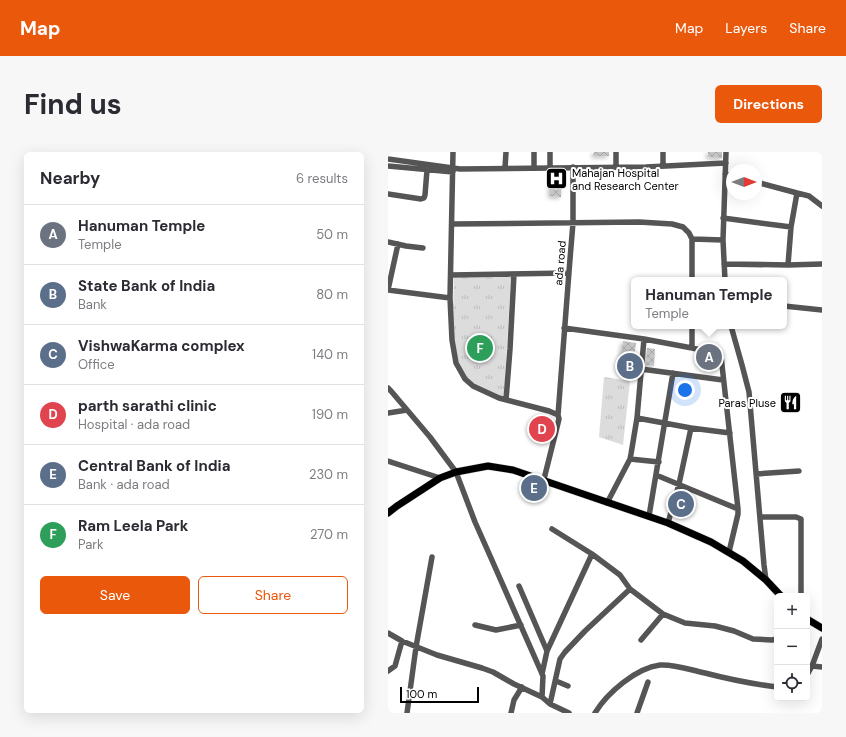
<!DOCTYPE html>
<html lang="en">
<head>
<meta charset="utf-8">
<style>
  :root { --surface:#fff; --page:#f7f7f7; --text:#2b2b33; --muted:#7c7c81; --line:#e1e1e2; --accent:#ea580c }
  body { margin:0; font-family:"DM Sans",sans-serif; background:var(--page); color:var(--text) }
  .controls { position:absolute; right:12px; bottom:12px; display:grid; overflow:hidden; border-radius:6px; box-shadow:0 4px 16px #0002 }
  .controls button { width:36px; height:36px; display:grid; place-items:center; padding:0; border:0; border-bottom:1px solid var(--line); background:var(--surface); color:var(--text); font:20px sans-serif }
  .compass { position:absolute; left:338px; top:12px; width:36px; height:36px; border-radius:50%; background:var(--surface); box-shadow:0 4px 16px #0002; rotate:90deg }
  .scale { position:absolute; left:12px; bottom:10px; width:79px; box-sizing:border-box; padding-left:4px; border:2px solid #000; border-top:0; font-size:11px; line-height:14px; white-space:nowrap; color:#000; -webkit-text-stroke:3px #fff; paint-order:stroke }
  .you { position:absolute; left:297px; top:238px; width:14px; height:14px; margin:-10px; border:3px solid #fff; border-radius:50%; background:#1a73e8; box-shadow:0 0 0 6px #1a73e833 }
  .badge { display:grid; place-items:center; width:26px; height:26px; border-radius:50%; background:var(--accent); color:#fff; font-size:13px; font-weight:700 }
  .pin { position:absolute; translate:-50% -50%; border:2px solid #fff; box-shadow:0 1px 4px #0006 }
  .popup { position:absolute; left:243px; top:125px; width:156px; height:52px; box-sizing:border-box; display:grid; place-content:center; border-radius:6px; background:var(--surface); filter:drop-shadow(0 1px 3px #0005); font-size:13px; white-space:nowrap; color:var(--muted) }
  .popup b { font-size:15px; color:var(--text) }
  .popup::after { content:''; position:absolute; left:50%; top:100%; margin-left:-8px; border:8px solid transparent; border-top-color:var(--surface) }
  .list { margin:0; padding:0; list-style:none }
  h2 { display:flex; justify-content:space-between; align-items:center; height:52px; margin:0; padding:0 16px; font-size:17px }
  h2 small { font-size:13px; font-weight:400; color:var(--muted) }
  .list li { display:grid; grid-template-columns:26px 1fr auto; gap:12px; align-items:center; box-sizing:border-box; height:60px; padding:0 16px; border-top:1px solid var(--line) }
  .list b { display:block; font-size:15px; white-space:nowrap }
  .list p { margin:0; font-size:13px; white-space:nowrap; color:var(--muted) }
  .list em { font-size:13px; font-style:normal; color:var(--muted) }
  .actions { display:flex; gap:8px; padding:12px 16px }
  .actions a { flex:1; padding:9px 0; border:1px solid var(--accent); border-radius:6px; text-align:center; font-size:14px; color:var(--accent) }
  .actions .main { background:var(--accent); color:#fff }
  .icon { flex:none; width:22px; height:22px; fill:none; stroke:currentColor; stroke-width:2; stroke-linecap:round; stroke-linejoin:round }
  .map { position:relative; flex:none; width:434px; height:561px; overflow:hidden; border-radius:6px }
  header { display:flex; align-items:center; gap:24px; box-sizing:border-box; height:56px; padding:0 20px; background:var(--accent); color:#fff }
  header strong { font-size:19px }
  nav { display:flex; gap:22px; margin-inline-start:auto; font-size:14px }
  .intro { display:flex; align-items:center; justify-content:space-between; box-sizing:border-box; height:96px; padding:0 24px }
  h1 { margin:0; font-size:28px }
  .button { padding:10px 18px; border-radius:6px; background:var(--accent); color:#fff; font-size:14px; font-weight:700 }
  main { display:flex; gap:24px; padding:0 24px }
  aside { flex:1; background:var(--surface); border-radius:6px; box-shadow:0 4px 16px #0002 }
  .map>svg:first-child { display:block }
  .park { fill:url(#park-tufts) }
  .building { fill:url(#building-cross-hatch); filter:url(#shadow) }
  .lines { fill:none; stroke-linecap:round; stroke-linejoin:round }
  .major-casing { stroke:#dbdbdb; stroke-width:8 }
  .minor { stroke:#555; stroke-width:5.5 }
  .major { stroke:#000; stroke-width:7 }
  .labels { text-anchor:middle; stroke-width:4; stroke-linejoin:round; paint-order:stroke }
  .poi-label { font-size:11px; fill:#000; stroke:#fff; text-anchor:start }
  .street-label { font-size:11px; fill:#000; stroke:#fff }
</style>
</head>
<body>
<header>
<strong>Map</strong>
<nav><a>Map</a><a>Layers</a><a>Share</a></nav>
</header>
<div class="intro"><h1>Find us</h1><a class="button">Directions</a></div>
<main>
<aside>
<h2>Nearby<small>6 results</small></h2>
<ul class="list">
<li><span class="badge" style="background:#6b7280">A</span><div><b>Hanuman Temple</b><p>Temple</p></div><em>50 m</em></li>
<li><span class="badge" style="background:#5c6f8a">B</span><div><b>State Bank of India</b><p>Bank</p></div><em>80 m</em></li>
<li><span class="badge" style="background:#5c6f8a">C</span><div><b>VishwaKarma complex</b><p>Office</p></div><em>140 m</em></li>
<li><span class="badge" style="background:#e0444e">D</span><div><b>parth sarathi clinic</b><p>Hospital · ada road</p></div><em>190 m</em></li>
<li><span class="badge" style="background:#5c6f8a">E</span><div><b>Central Bank of India</b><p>Bank · ada road</p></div><em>230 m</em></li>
<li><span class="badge" style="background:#2e9e5b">F</span><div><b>Ram Leela Park</b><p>Park</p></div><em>270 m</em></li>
</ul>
<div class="actions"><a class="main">Save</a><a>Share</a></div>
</aside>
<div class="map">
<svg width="434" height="561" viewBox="0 0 434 561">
  <defs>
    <pattern id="park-tufts" width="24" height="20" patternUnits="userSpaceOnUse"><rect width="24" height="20" fill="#dcdcdc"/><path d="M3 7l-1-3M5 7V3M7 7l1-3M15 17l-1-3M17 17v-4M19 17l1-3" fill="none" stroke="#bbb"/></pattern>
    <pattern id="building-cross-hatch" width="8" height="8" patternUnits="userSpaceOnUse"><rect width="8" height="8" fill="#c4c4c4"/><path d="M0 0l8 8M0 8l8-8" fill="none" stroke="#a7a7a7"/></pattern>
    <filter id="shadow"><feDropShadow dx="-2" dy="2" stdDeviation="2" flood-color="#0004"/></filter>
  </defs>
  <rect width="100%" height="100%" fill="#fff"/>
  <path class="park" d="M66 125H123L116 245 111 243 81 229 68 212 64 181Z
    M216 225 242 229 235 293 211 285Z"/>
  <path class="building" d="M206 0H221V4H205Z
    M320 0H334V6L320 5Z
    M163 23 174 24 173 45 162 44Z
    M235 189 248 191 244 219 231 217Z
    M259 196 267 197 266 214 258 213Z"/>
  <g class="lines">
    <defs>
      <path id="major" d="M0 361 9 354 52 326 68 320 100 314 125 318 280 371 323 390 355 409 378 428 393 444
        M419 467 434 476"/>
    </defs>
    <use href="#major" class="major-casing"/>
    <path class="minor" d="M65 0 62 146 64 188 68 211 77 227 85 234 111 246 161 259 170 263
      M228 0V15
      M0 7 72 17 258 15 338 11
      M0 14 65 20
      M275 14V0
      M162 15V0
      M117 16 118 0
      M146 16V0
      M337 22 344 24
      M368 30 409 41 403 75 400 113
      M409 41 421 44 434 54
      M0 42 33 47 36 46 37 43 39 18
      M335 66 403 75
      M64 72 251 70 284 72 295 75 301 81 304 87V128
      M304 87 335 88
      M0 90 18 94 35 96
      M336 112 400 113 434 112
      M63 123 181 121
      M337 128 335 88 338 0
      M0 138 62 146
      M0 138 10 92
      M396 154 434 158
      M343 174 354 213 361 240 376 413 378 428
      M176 176 256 187 304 196 332 202 333 204 350 357V362L341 400
      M304 196V174
      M253 217 335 228
      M0 236 3 239 42 285 68 320 87 370 103 406 155 524 154 545 126 532 105 520 94 516 49 503 14 489 0 481
      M118 248 122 197 126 122
      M0 261 19 258
      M249 266 303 276 342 281
      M242 307 271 310
      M0 309 52 326
      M368 322 411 319
      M268 323 350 357
      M156 327 171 267 170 263 182 107 185 71V15
      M219 351 242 307 243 302 249 266 256 187
      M261 364 285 221
      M372 365H408L413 367V444
      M280 371 291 332 303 276
      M164 377 204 402 232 423 242 437 275 462 297 471 327 474 346 479 365 487 384 488 389 487
      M131 434 159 499
      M87 473 108 478 133 473
      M253 488 275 462
      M424 514 434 515
      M0 519 7 514 14 489
      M154 522 159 499 204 402
      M419 523 424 514 434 487
      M168 529 180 534
      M154 545 162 552 181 561
      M162 552 172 507 177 500 197 479 242 437
      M19 561 28 495 44 405
      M123 561 126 548 134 535
      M207 561C219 541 248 516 272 513 287 512 302 518 317 521 340 527 365 532 389 535
      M249 561 260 530"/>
    <use href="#major" class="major"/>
  </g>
  <defs>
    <symbol id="hospital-square" viewBox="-11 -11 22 22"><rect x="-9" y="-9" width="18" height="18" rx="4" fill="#000" stroke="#fff"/><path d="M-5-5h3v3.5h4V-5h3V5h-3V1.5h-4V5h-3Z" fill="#fff"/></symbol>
    <symbol id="restaurant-square" viewBox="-11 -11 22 22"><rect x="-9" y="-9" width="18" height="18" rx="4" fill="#000" stroke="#fff"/><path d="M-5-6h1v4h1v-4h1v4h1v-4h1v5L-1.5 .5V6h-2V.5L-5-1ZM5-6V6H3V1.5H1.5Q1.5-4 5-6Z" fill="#fff"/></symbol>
  </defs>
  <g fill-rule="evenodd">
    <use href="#hospital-square" x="156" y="14" width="25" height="25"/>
    <use href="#restaurant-square" x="390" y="238" width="25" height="25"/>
  </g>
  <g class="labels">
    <g class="poi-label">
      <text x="184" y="25">Mahajan Hospital<tspan x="184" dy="13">and Research Center</tspan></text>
      <text x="388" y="255" text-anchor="end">Paras Pluse</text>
    </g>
    <g class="street-label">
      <text transform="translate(172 111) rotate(-85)" y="4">ada road</text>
    </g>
  </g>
</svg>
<div class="controls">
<button>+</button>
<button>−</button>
<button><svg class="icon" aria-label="locate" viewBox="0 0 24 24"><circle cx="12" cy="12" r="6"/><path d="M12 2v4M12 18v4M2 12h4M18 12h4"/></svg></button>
</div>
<svg class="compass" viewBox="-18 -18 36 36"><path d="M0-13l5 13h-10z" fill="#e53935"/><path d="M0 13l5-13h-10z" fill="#7c7c81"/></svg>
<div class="scale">100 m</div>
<div class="you"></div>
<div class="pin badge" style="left:321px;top:205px;background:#6b7280">A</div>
<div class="popup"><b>Hanuman Temple</b>Temple</div>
<div class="pin badge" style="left:242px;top:214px;background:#5c6f8a">B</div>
<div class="pin badge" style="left:293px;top:352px;background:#5c6f8a">C</div>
<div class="pin badge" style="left:154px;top:277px;background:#e0444e">D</div>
<div class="pin badge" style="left:146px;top:336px;background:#5c6f8a">E</div>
<div class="pin badge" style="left:92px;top:196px;background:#2e9e5b">F</div>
</div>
</main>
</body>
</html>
